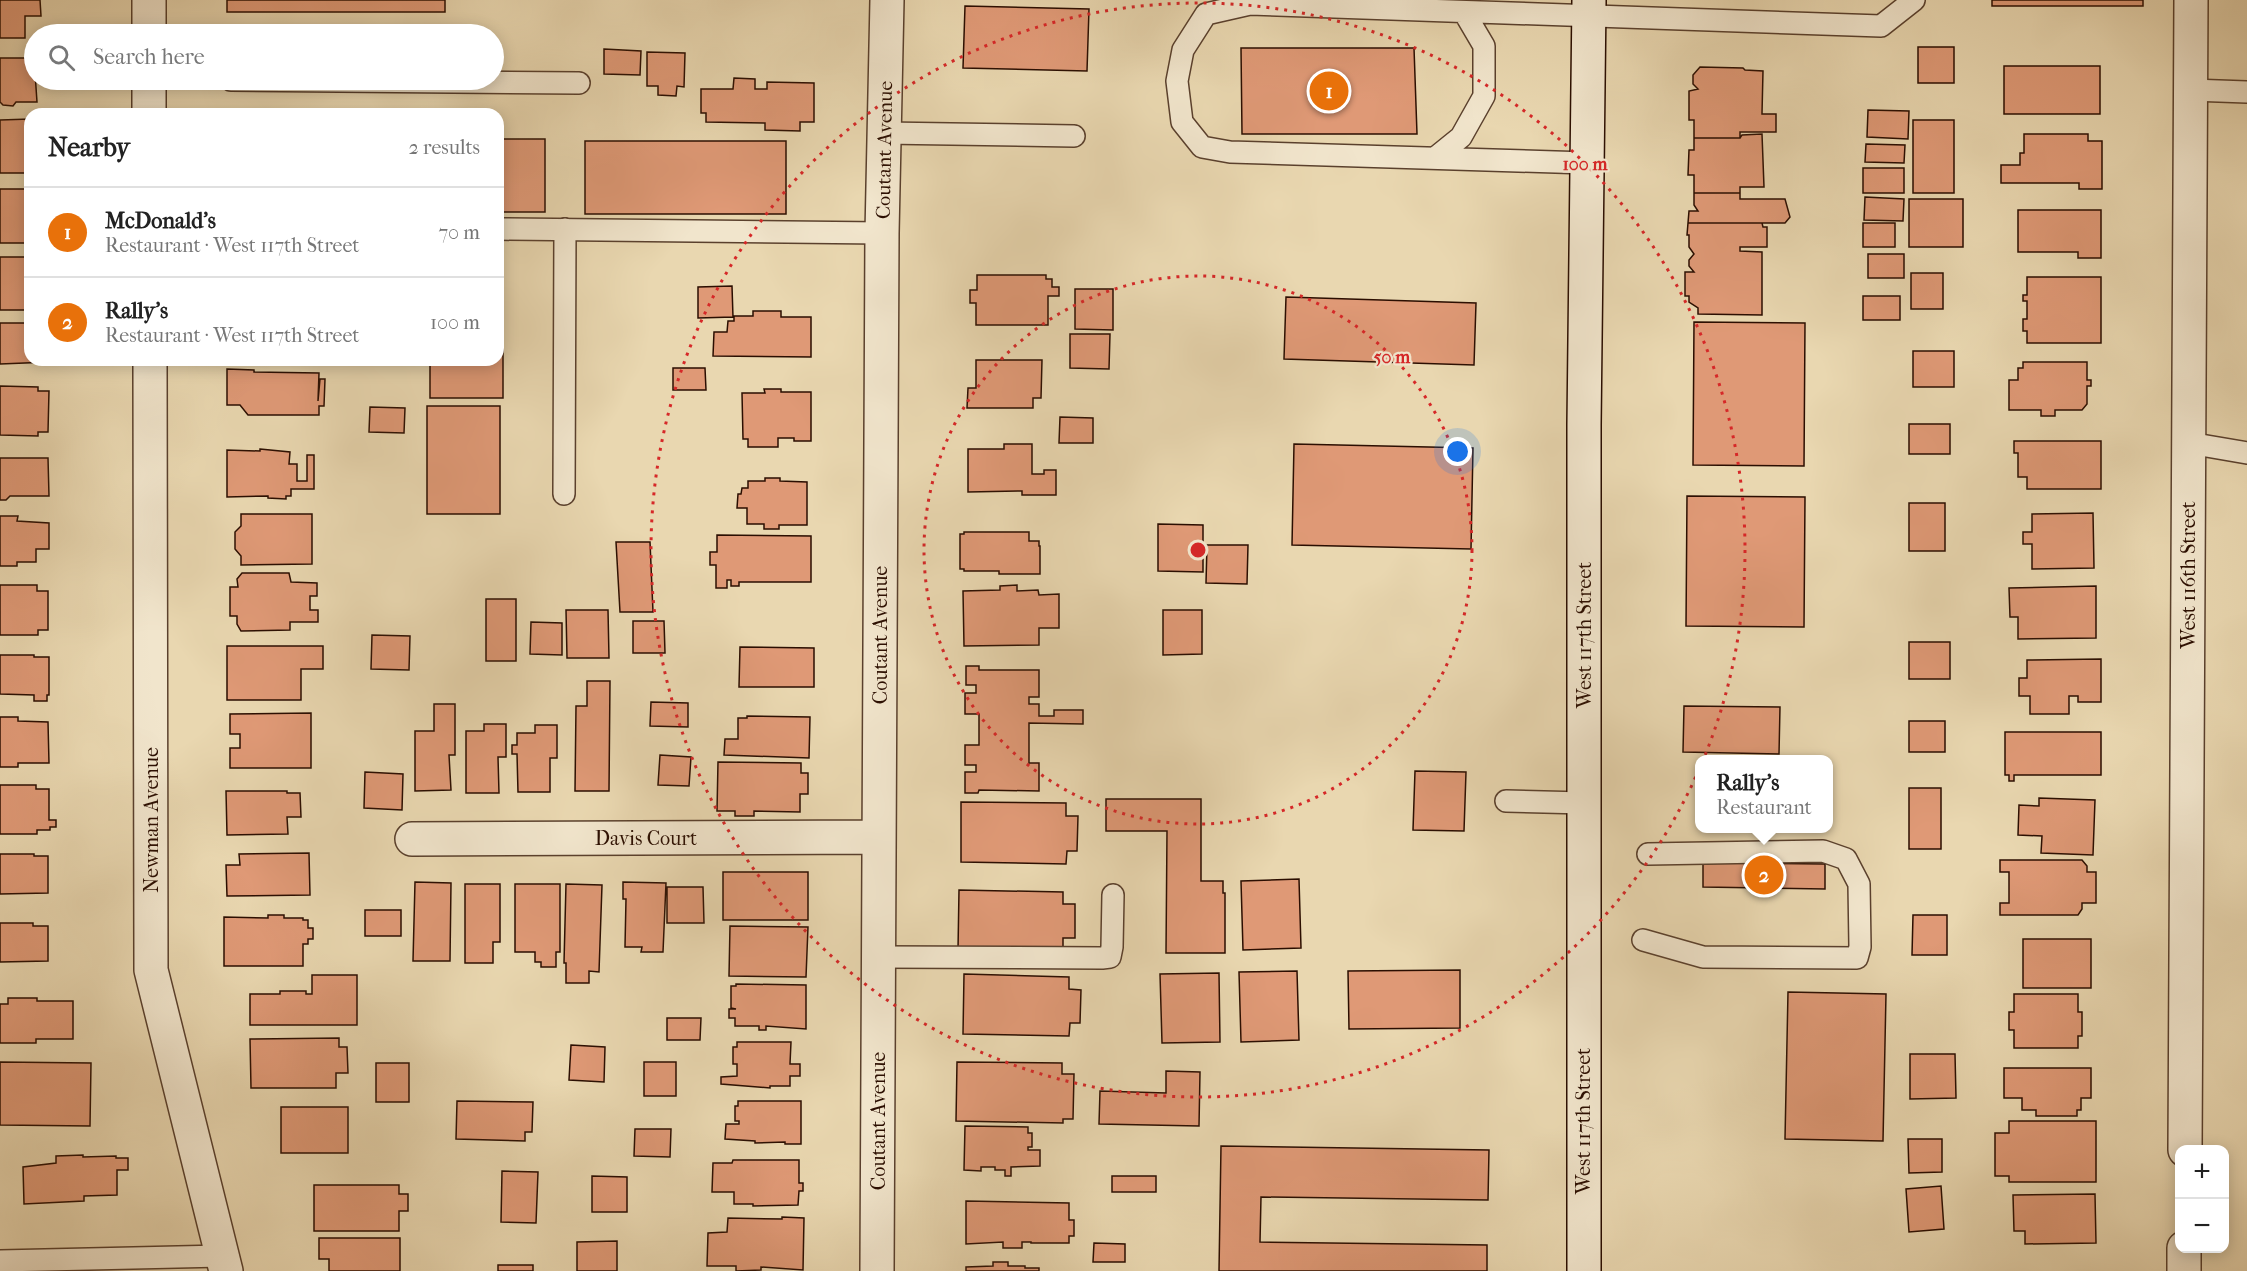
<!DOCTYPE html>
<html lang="en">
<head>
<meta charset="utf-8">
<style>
  :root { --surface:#fff; --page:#f2f2f2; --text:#222; --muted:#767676; --line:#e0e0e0; --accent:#d93025 }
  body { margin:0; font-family:"IM FELL French Canon",serif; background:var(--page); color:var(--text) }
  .controls { position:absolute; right:18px; bottom:18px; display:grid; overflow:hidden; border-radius:12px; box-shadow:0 3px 15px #0003 }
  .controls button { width:54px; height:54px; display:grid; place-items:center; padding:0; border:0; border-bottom:2px solid var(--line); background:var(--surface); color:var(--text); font:30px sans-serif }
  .you { position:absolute; left:1458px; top:452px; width:21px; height:21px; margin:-15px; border:4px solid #fff; border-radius:50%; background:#1a73e8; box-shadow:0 0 0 9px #1a73e833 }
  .badge { display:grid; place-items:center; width:39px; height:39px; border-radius:50%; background:var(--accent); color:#fff; font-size:20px; font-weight:700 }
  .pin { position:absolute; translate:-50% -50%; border:3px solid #fff; box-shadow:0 2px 6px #0006 }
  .popup { position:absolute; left:1695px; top:755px; width:138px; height:78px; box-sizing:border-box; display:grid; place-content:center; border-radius:12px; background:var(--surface); filter:drop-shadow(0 2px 4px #0005); font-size:20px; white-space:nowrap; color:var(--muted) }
  .popup b { font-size:22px; color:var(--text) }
  .popup::after { content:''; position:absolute; left:50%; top:100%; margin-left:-12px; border:12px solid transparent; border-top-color:var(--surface) }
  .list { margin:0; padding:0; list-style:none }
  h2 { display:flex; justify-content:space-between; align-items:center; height:78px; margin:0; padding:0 24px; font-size:26px }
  h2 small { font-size:20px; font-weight:400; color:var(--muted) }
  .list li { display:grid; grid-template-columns:39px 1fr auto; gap:18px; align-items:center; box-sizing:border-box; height:90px; padding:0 24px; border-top:2px solid var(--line) }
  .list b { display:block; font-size:22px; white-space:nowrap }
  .list p { margin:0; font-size:20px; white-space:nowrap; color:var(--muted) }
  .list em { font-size:20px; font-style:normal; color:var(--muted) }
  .icon { flex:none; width:33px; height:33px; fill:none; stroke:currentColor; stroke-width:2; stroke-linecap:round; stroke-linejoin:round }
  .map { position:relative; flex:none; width:2247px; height:1271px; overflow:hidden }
  .search { position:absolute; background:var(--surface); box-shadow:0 3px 15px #0003; left:24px; top:24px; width:480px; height:66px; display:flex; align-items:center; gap:15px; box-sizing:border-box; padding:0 21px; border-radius:33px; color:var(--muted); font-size:22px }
  .panel { position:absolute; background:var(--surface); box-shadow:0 3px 15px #0003; left:24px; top:108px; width:480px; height:258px; border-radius:18px }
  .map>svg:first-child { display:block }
  .building { fill:#df9976; stroke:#2b0e01; stroke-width:1.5 }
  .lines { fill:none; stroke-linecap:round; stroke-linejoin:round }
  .lane-casing { stroke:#5a402d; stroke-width:24 }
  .street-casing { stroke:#5a402d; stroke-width:36 }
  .secondary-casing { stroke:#2b0e01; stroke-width:36 }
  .lane { stroke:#f1e5cc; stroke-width:21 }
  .street { stroke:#f1e5cc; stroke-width:33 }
  .secondary { stroke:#f1e5cc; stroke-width:33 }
  .ring { fill:none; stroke:#d62828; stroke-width:3; stroke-dasharray:3 6 }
  .labels { text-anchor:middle; stroke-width:4.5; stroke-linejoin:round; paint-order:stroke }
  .street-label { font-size:20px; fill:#2b0e01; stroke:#f1e5cc }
  .centre { fill:#d62828; stroke:#f1e5cc; stroke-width:3 }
  .ring-label { font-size:18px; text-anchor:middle; font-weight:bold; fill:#d62828; stroke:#f1e5cc; stroke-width:4.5; stroke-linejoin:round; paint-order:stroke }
</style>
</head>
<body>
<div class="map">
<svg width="2247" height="1271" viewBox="0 0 2247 1271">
  <rect width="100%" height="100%" fill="#e9d7b0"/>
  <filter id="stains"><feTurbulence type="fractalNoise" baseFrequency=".00333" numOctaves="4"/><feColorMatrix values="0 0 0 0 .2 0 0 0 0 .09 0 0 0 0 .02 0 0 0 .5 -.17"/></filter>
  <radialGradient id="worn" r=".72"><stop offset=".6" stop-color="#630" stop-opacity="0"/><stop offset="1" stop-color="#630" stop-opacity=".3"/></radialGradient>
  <path class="building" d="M0 0H40L41 16H25V38H0Z
    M227 0H445V12H227Z
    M1992 0H2143V6H1992Z
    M965 6 1089 9 1087 71 963 68Z
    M1918 47H1954V83H1918Z
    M1241 48H1414L1417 134H1242Z
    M604 49 641 51 640 75 604 74Z
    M647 52 685 53 684 87 677 86 676 96 658 95V86H647Z
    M0 58H34L37 102H16L13 106 3 105 0 102Z
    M2004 66H2100V114H2004Z
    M1700 67 1743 68 1745 70 1763 71 1762 114H1776V132H1740V138H1694V120H1689V91L1698 89 1693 84V75Z
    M734 78 755 79V89H767V82L814 83V122H800V131L765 130V123L706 122V113H701V89H733Z
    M1868 110 1909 111 1908 139 1867 137Z
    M30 119V173H0V120Z
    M1913 120H1954V193H1913Z
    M1762 134 1764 187H1740V193H1694V175H1688L1689 150H1694V138H1740L1742 135Z
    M2024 134H2088V141H2102V189H2079V183H2001V165H2020V153H2024Z
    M498 139H545V212H498Z
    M585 141H786V214H585Z
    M1866 144 1905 145 1904 163 1865 162Z
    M1863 168H1904V193H1863Z
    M0 189H30V243H0Z
    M1694 193H1740V199H1785L1790 217 1785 223H1688L1689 211H1698L1694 205Z
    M1865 197 1904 199 1903 221 1864 220Z
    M1909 199H1963V247H1909Z
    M2018 210H2101V258H2078V252H2018Z
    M1688 223H1762L1763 227H1767V247H1740V251L1762 252V315L1698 314V308L1689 302V296H1685V272H1694L1689 266V260L1694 254 1689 247V235H1687Z
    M1863 223H1895V247H1863Z
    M1868 254H1904V278H1868Z
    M0 257H30V310H0Z
    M1911 273H1943V309H1911Z
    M977 275H1046V279H1052V287H1059V296H1048V325H976V303H970V290H977Z
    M2027 277H2101V343H2027V331H2023V319H2027V301H2023V295H2027Z
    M732 286 733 317 698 318V287Z
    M1075 289H1113V330L1075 329Z
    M498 292H503V398H430V360H498Z
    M1863 296H1900V320H1863Z
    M1286 297 1476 303 1474 365 1284 359Z
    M753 311H781V317H811V357L713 356 714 332H727L728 321H734V316H753Z
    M1694 322 1805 323 1804 466 1693 465Z
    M0 323H30V360H49V362L0 364Z
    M1070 334H1110L1109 369 1070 368Z
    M1913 351H1954V387H1913Z
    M343 360H384V365H343Z
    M976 360H1042L1041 398H1033V408H967L968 388H976Z
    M2023 362H2087V380H2091V386H2087V404L2082 410H2055V416H2041V410H2009V380H2018V368H2023Z
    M673 368H705L706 390H673Z
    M227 369 254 370V372L319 373 318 401 320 379H325L324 406H319V415H248L240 405H227Z
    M0 386 38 387V391H49L48 432H38V436L0 435Z
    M764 389H781V392H811V441H794V438H778V447H748V439H743L742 393H765Z
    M427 406H500V514H427Z
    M370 407 405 408 404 433 369 432Z
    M1060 417 1093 418V443H1059Z
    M1909 424H1950V454H1909Z
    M2014 441H2101V489H2027V477H2018V453H2014Z
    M1004 444H1032V474H1044V470H1056V495H1022V491L968 492V449H1004Z
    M1294 444 1473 448 1471 549 1292 545Z
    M260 449 290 452 289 464H297V481H307V455H314V489H291V496H286V499L268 498V496L227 497V450L260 451Z
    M0 458H48L49 496H10L6 500H0Z
    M765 478H780V481L807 482V525H779V529H764V524H747V508H737L738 494H741L742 488H748V481H765Z
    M1687 496 1805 497 1804 627 1686 626Z
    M1909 503H1945V551H1909Z
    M2093 513 2094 568 2032 569V544H2023V532H2032V514Z
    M241 514H312V564L241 565V556L235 549V532L241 526Z
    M0 516H18L17 521 49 523V549H36V562H17V566H0Z
    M1158 524 1203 525V572L1158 571Z
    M964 532H1029V541H1039V546H1040V574H999V571H964V569H960V534H964Z
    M717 535 811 536V582H739V586H731V580H727V588H716V565H710V552H717Z
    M616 542H650L653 612H620Z
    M1207 545H1248L1247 584 1206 583Z
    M242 573H289L291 582 317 583V596H310V610H318V622H290V630L241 631 237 624V616H230V587H238L237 579Z
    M0 585H37V591H48V630H38V635H0Z
    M1017 585V591L1038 590 1039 595 1059 594V628H1039V645L964 646 963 591 1000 590V586Z
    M2096 586V638L2018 639V617H2010L2009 588Z
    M486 599H516V661H486Z
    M566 610H608L609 658H567Z
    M1163 610H1202V654L1163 655Z
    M633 621H664L665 653H633Z
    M531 622 562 623V655L530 654Z
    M372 635 410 636 409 670 371 669Z
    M1909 642H1950V679H1909Z
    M227 646H323V669H301V700H227Z
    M740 647 814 648V687H739Z
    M0 655H34V657H49V695H47V701H34V695L0 694Z
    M2101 659V702H2078V696H2069V714H2030V696H2019V678H2027V660Z
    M966 666H979V670H1039V697H1029V704H1039V716H1054V710H1083V724L1029 723V763H1039V791L979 790 978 793H965V772H976V765H965V745H979V714H965V693H976V685H966Z
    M587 681H610L609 791H575L576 706H587Z
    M651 702 688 703V727L650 726Z
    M434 704H455V755H449L451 790 415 791V731H434Z
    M1684 706 1780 707 1779 754 1683 752Z
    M311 713V768H230V748H240V734H230V714Z
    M747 716 810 717 809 758 724 755 725 739H738V718H747Z
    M0 717H18V721L48 722 49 763H18V767H0Z
    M1909 721H1945V752H1909Z
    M484 724H506V757H498L499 793H466V731H484Z
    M535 725H557V758H550V792H518L517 754H512V745H517V733H535Z
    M2005 732H2101V775H2014V781H2009V775H2005Z
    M660 755 691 757 689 786 658 785Z
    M718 762 801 763V773H808V794H800V812L754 811V816H735V811H717Z
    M1415 771 1466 772 1464 831 1413 830Z
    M365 772 403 774 402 810 364 808Z
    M0 785H36V789H49V820H56V827H50V830H37V834H0Z
    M1909 788H1941V849H1909Z
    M226 791H287V793H300L301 817H287L288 834 227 835Z
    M2039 798 2095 800 2093 855 2041 853 2042 836 2018 835 2019 805 2039 806Z
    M1106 799H1201V881H1223V893H1225V953H1166L1167 831H1106Z
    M961 802 1066 803V816H1078L1077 851H1067L1066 864 961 862Z
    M309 853 310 895 227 896 226 865H240L239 854Z
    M0 854H34V856H48V893L0 894Z
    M1703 854 1726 863 1825 864V889L1703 887Z
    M2000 860H2082L2087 866V872H2096V903H2082V909L2078 915H2000V903H2009V872H2000Z
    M723 872H808V920H723Z
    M1299 879 1301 948 1243 950 1241 881Z
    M415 882 451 883 450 961H413Z
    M623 882 666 883 663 952H641L642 947H625L626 899H623Z
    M465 884H500V942H493V963H465Z
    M515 884H560V952H556V967H541V962H535V952H515Z
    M566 884 602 885 599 972 589 971V983H566V963H564Z
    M667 887H703L704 923H667Z
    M959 890 1063 892V904H1075V938H1063V952L958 950Z
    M365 910H401V936H365Z
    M268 915H284V918H303V920H308V928H313V939H308V944H303V966H224V917L268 918Z
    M1913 915H1947V955H1912Z
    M0 923H33V926H48V961L0 962Z
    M730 926 808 927 806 977 729 976Z
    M2023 939H2091V988H2023Z
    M1460 970V1028L1349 1029 1348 971Z
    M1297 971 1299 1040 1241 1042 1239 972Z
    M1219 973 1220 1042 1162 1043 1160 974Z
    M964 974 1069 977V989L1081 990 1080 1023H1070L1069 1036 963 1034Z
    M312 975H357V1025H250V994H280V991H306V994H312Z
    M736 984 806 985V1029L766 1026V1030H759V1026H735V1018H729V1009H736L731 1008V986H736Z
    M1788 992 1886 994 1883 1141 1785 1139Z
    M2014 994H2078V1012H2082V1036H2078V1048H2014V1030H2009V1012H2014Z
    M8 998H37V1001H73V1039H36V1043H0V1004H8Z
    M667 1018H701L700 1040H667Z
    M339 1038V1047H347L348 1073H336V1088H251L250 1039Z
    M737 1042H791L790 1064H800V1076H790V1086H770V1088L721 1084V1077L737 1076V1064H733V1047H737Z
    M571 1045 605 1047 604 1082 569 1080Z
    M1910 1054H1955L1956 1098 1910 1099Z
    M0 1062 91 1063 90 1126 0 1125Z
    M644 1062H676V1096H644Z
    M957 1062 1062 1063V1074H1074L1073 1119H1063V1123L956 1121Z
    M376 1063H409V1102H376Z
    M2004 1068H2091V1098H2081V1110H2077V1116H2036V1110H2022V1098H2004Z
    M1166 1071 1200 1072 1199 1126 1099 1124 1100 1091 1166 1093Z
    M457 1101 533 1102 532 1132H525V1141L456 1139Z
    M738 1101H801V1144H785V1142L755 1143V1141L725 1139 726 1124H739V1121H735V1106H738Z
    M281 1107H348V1153H281Z
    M2009 1121H2096V1182H2009V1176H1995V1133H2009Z
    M965 1126 1028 1127V1133H1032V1147H1028V1150H1040V1166L1011 1167V1176H1005V1170H995V1167H981V1171L964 1170Z
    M635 1129H671L670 1157 634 1156Z
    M1908 1139H1942V1172L1909 1173Z
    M1221 1146 1489 1150 1488 1200 1261 1197 1260 1242 1487 1245V1271H1219Z
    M83 1155V1157L116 1156V1158H128V1170H117V1195L84 1196V1201L24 1204 23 1167 56 1163V1156Z
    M733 1160H799V1183H803V1191H799L798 1205 753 1206V1204H734V1192H712L713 1163H732Z
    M502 1171 538 1172 536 1223 501 1222Z
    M592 1176 627 1177V1212H592Z
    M1112 1176H1156V1192H1112Z
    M314 1185H399V1194H408V1211H399V1231H314Z
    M1941 1186 1944 1229 1909 1232 1906 1189Z
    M2095 1194 2096 1243 2025 1244V1231H2014L2013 1195Z
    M966 1201 1069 1203V1220H1074V1236H1069V1243H1031V1242H1022V1248H1003V1242L966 1244Z
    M782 1217 804 1218 803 1270 761 1267V1270L736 1271V1266H707L708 1233 727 1232 728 1218 782 1219Z
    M319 1238H400V1271H329V1259H319Z
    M617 1241V1271H577V1242Z
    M1094 1243 1125 1244V1262H1093Z
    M993 1262H1008V1266H1025V1268H1039V1271H966V1267L993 1266Z
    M498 1265H533V1271H498Z"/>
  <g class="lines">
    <defs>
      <path id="lane" d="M231 80 579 83
        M2191 90 2247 92
        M884 133 1074 136
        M1435 158 1461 137 1484 96V46L1464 12
        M1587 163 1230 152 1202 147 1182 122 1177 81 1183 50 1206 14 1250 4 1881 26 1914 0
        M498 229 882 233
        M2189 443 2247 453
        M564 494 565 229
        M1506 801 1584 803
        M1643 940 1703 957 1857 958 1860 947 1859 884 1846 859 1823 851 1648 854
        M880 957 1102 958 1110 957 1112 947 1113 895
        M0 1261 222 1256"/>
      <path id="street" d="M149 0V34
        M149 80V114
        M150 360 151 970 226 1271
        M412 839 879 837
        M2185 1150 2191 0
        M877 1271 882 233 887 0
        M2184 1271V1248"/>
      <path id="secondary" d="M1584 1271V425L1589 0"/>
    </defs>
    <use href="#lane" class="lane-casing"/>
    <use href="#street" class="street-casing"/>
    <use href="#secondary" class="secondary-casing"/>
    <use href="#lane" class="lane"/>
    <use href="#street" class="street"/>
    <use href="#secondary" class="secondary"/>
  </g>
  <g class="ring">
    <circle cx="1198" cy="550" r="274"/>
    <circle cx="1198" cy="550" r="547"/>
  </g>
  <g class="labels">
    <g class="street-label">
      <text transform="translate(884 150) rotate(-89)" y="7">Coutant Avenue</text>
      <text transform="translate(2188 575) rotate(-90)" y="7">West 116th Street</text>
      <text transform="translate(880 635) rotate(-90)" y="7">Coutant Avenue</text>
      <text transform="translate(1584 635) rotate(-90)" y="7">West 117th Street</text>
      <text transform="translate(151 820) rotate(-90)" y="7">Newman Avenue</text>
      <text x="646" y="845">Davis Court</text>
      <text transform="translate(878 1121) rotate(-90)" y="7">Coutant Avenue</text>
      <text transform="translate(1583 1121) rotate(-90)" y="7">West 117th Street</text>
    </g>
  </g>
  <circle cx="1198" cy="550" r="9" class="centre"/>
  <g class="ring-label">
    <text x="1585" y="170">100 m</text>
    <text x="1392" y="363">50 m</text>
  </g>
  <rect width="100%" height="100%" filter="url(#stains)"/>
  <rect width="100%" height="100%" fill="url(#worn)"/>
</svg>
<div class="controls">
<button>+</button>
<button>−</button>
</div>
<div class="you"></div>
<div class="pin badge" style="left:1329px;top:91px;background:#e8710a">1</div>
<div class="pin badge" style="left:1764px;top:875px;background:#e8710a">2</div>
<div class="popup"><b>Rally's</b>Restaurant</div>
<div class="search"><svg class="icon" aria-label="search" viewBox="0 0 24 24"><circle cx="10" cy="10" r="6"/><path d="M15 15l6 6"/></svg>Search here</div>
<section class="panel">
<h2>Nearby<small>2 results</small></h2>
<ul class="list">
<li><span class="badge" style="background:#e8710a">1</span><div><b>McDonald's</b><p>Restaurant · West 117th Street</p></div><em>70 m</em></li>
<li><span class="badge" style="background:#e8710a">2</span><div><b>Rally's</b><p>Restaurant · West 117th Street</p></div><em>100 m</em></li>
</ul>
</section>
</div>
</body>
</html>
